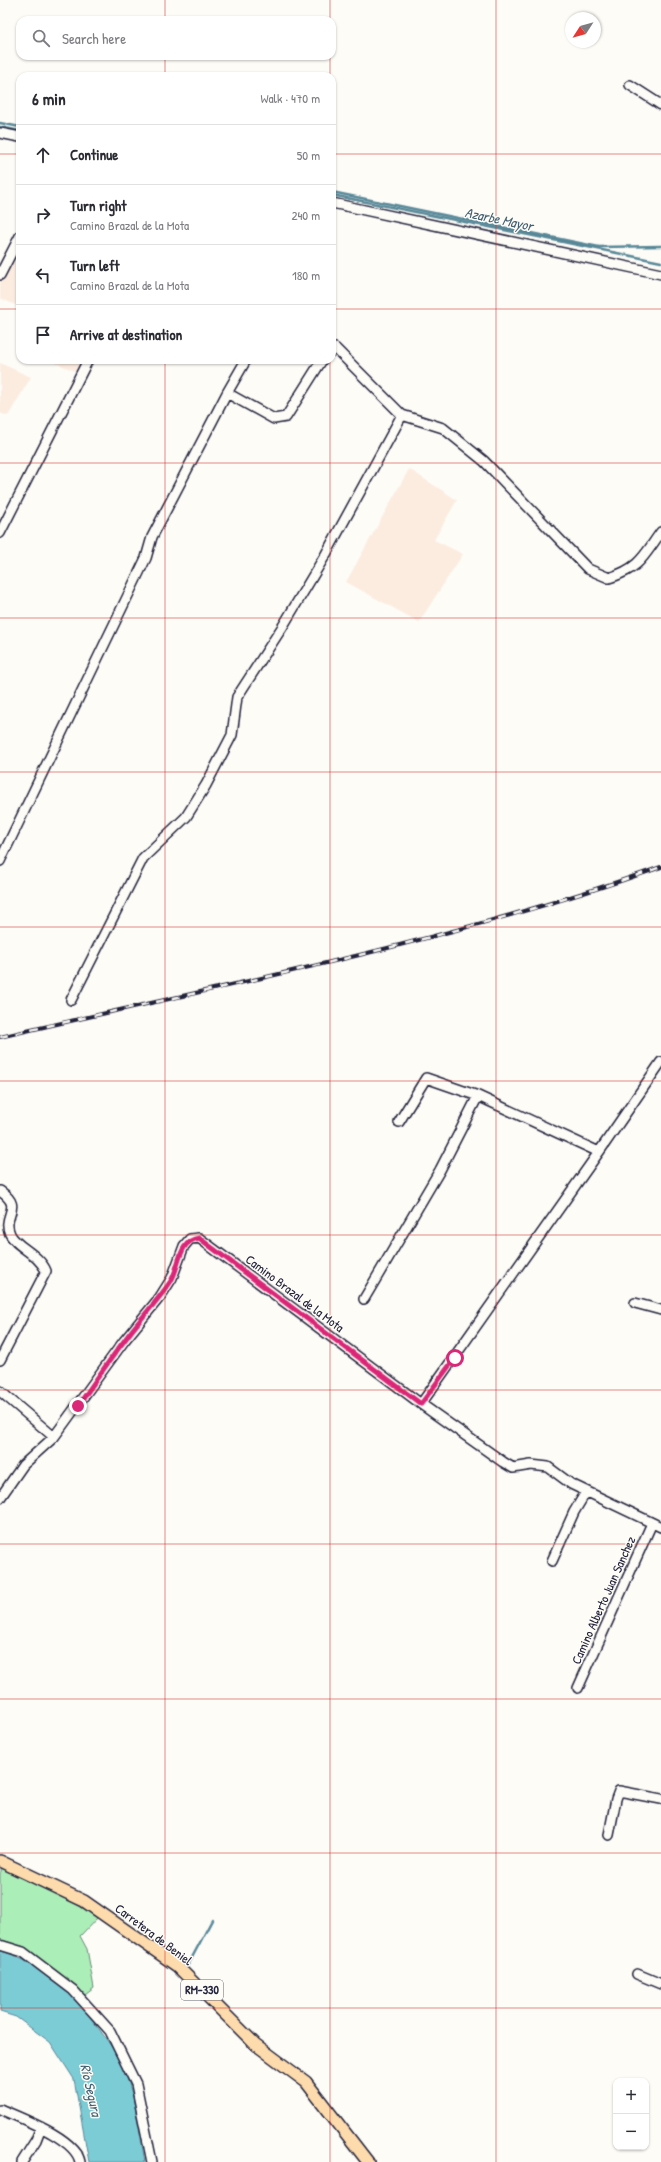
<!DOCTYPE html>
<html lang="en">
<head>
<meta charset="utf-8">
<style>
  :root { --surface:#fff; --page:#f2f2f3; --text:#2b2b33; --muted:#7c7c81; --line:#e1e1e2 }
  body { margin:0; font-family:"Patrick Hand",sans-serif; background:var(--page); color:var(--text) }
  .controls { position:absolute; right:12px; bottom:12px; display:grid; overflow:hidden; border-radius:8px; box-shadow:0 1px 3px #0004 }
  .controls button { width:36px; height:36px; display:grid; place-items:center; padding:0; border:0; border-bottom:1px solid var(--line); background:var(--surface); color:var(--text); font:20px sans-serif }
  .compass { position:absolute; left:565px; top:12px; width:36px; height:36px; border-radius:50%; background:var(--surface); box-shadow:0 1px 3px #0004; rotate:234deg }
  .stop { position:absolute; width:12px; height:12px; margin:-9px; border:3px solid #db2777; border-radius:50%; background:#fff }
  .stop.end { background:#db2777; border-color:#fff; box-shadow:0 1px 4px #0008 }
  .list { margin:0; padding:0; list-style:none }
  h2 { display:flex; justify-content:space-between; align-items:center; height:52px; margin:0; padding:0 16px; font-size:17px }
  h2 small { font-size:13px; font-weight:400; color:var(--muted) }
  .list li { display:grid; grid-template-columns:26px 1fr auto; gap:12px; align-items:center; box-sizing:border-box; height:60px; padding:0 16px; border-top:1px solid var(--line) }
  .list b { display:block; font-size:15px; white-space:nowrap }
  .list p { margin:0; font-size:13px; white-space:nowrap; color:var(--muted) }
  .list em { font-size:13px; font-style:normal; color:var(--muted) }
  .icon { flex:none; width:22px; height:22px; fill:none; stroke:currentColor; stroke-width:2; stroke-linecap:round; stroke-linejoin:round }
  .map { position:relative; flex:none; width:661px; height:2162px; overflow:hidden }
  .search { position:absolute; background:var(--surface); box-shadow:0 1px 3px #0004; left:16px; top:16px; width:320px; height:44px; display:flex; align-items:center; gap:10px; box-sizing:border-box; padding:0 14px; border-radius:12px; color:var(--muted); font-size:15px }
  .panel { position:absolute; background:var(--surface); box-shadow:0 1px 3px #0004; left:16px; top:72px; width:320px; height:292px; border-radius:12px }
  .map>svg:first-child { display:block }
  .built { fill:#fcece0 }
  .green { fill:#aceeb7; stroke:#678879 }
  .water { fill:#7cccd6; stroke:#588898 }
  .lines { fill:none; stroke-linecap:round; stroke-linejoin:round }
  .stream { stroke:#588898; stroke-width:2.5 }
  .minor-casing { stroke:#22223b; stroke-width:12 }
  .major-casing { stroke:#22223b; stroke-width:14 }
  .minor { stroke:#fdfcf7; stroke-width:9 }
  .major { stroke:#fedbac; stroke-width:11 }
  .rail-casing { stroke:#22223b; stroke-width:4 }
  .rail { stroke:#fdfcf7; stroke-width:2.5; stroke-dasharray:8; stroke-linecap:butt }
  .route { stroke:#db2777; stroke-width:5 }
  .grid { fill:none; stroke:#d62828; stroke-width:1; stroke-opacity:0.55 }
  .labels { text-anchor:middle; stroke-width:3; stroke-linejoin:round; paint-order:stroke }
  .shield { fill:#fdfcf7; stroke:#646373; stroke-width:1 }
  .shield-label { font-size:12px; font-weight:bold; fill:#22223b }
  .street-label { font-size:13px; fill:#22223b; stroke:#fdfcf7 }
  .water-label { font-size:14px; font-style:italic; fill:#425e71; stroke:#fdfcf7 }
</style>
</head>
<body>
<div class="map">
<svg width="661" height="2162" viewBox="0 0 661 2162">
  <rect width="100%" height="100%" fill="#fdfcf7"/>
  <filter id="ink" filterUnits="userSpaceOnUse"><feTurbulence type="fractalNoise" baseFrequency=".025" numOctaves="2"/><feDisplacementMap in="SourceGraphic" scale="8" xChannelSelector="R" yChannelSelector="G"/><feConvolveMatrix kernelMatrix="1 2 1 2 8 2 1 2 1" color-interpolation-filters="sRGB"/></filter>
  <g filter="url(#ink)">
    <path class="built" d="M20 242V307L0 298V274Z
      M48 360H89L85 375Z
      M0 363 31 377 8 416 0 413Z
      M409 469 457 500 434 540 463 554 419 622 346 582Z"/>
    <path class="green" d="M0 1866 99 1916 80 1936 87 1949 94 1988 85 1995 0 1941Z"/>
    <path class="water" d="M0 1950C46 1966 77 1997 104 2036 109 2043 115 2051 119 2059 134 2086 139 2131 145 2162H89L74 2079 50 2042 16 2017 0 2012Z"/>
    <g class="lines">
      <path class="stream" d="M0 123 20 127
        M0 127 20 131
        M332 192 599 247 661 246
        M332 195 661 262
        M188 1965 212 1920"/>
      <defs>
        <path id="minor" d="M630 85 661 105
          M0 133 20 137
          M332 203 661 274
          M0 275 20 236
          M332 351 335 348 402 415
          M246 360 227 393 274 419 286 417 322 360
          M0 533 88 360
          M0 861 146 558 152 537 227 393
          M71 1000 143 858 186 817 206 785 232 735 237 697 283 626 326 554 402 415 443 428 484 461 588 569 609 578C640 568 643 557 661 532
          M399 1122 426 1078 478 1096
          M599 1152 661 1062
          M0 1191C25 1208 1 1214 10 1234 16 1247 39 1254 46 1271L0 1360
          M364 1299 440 1170 478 1096 599 1152 421 1404
          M635 1303 661 1310
          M0 1391 54 1437
          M0 1498 23 1465 54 1437 124 1341 160 1297 172 1278 184 1246 190 1239 199 1238 421 1404 503 1462 513 1468 531 1465 548 1467 571 1484 661 1527
          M552 1561 574 1512 586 1492
          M578 1688 652 1523
          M609 1835 616 1799 619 1791 661 1799
          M0 1945 23 1952 73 1990 110 2031 136 2084 152 2162
          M637 1974 661 1984
          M0 2109C20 2118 76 2138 80 2162
          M22 2162 36 2140 41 2127"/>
        <path id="major" d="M0 1861 84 1901 177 1966 255 2044 306 2082 368 2162"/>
      </defs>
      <use href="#minor" class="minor-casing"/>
      <use href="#major" class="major-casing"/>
      <use href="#minor" class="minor"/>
      <use href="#major" class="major"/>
      <defs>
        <path id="rail" d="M0 1037C221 986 447 943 661 867"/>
      </defs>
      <use href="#rail" class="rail-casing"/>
      <use href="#rail" class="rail"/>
    </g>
  </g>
  <g class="lines" filter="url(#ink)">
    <path class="route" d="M78 1406C93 1384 108 1362 124 1341 139 1320 157 1302 171 1281 180 1266 178 1241 199 1238L421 1404 455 1358"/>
  </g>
  <path class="grid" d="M165 0V20M330 0V20M496 0V2162M165 56V76M330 56V76M0 154H20M332 154H661M0 309H20M332 309H661M165 360V2162M330 360V2162M0 463H661M0 618H661M0 772H661M0 927H661M0 1081H661M0 1235H661M0 1390H661M0 1544H661M0 1699H661M0 1853H661M0 2008H661"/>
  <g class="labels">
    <rect class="shield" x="181" y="1980" width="42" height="20" rx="3"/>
    <g class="shield-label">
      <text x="202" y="1994">RM-330</text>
    </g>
    <g class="street-label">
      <text transform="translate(295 1293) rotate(37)" y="5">Camino Brazal de la Mota</text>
      <text transform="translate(603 1600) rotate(-66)" y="5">Camino Alberto Juan Sanchez</text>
      <text transform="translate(154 1934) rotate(37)" y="5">Carretera de Beniel</text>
    </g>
    <g class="water-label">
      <text transform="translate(499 219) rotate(12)" y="5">Azarbe Mayor</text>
      <text transform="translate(91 2090) rotate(77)" y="5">Río Segura</text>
    </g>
  </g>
</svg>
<div class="controls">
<button>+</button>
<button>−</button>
</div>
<svg class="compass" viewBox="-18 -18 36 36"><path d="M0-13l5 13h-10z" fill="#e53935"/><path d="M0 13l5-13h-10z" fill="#7c7c81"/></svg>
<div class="stop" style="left:455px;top:1358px"></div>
<div class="stop end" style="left:78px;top:1406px"></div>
<div class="search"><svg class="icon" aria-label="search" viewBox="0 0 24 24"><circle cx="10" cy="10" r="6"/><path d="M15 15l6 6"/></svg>Search here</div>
<section class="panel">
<h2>6 min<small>Walk · 470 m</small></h2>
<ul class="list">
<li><svg class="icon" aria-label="ahead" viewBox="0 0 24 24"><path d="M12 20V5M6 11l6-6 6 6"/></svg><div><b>Continue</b></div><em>50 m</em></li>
<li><svg class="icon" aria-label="right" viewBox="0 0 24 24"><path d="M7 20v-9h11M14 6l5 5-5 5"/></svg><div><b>Turn right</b><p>Camino Brazal de la Mota</p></div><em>240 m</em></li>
<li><svg class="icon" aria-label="left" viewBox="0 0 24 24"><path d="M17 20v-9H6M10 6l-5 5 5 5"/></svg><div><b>Turn left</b><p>Camino Brazal de la Mota</p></div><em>180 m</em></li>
<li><svg class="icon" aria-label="arrive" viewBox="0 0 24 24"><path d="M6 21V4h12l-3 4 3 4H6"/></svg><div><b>Arrive at destination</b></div></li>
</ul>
</section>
</div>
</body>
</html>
